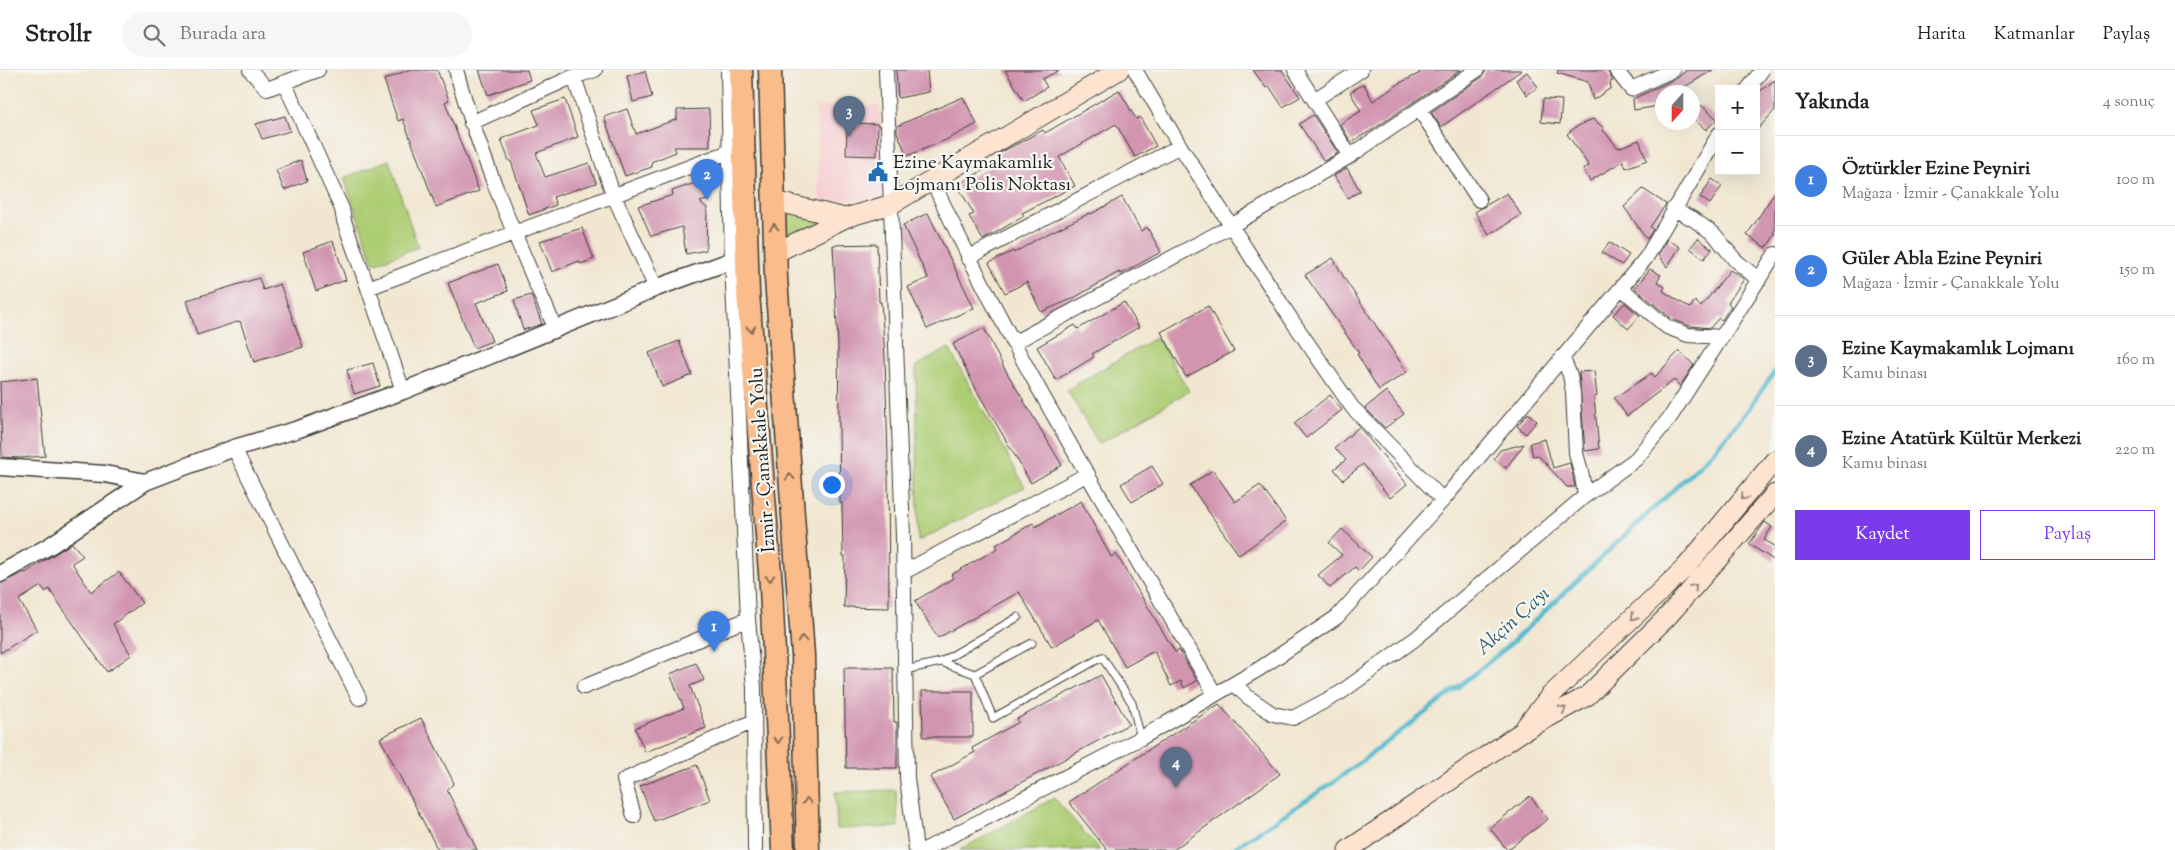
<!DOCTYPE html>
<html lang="tr">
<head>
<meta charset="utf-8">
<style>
  :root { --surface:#fff; --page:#f6f6f6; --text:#222; --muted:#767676; --line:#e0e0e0; --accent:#7c3aed }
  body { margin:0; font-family:"Sorts Mill Goudy",serif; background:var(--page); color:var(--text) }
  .controls { position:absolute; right:15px; top:15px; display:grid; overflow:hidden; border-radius:0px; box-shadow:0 5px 20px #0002 }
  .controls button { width:45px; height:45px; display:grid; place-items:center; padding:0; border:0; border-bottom:1px solid var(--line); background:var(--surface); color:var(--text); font:25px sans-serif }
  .compass { position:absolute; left:1655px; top:15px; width:45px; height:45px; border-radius:50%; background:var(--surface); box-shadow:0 5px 20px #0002; rotate:201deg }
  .you { position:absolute; left:831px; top:414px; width:18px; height:18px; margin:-12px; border:4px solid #fff; border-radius:50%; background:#1a73e8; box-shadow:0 0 0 8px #1a73e833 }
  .badge { display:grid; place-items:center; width:32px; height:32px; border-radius:50%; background:var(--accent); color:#fff; font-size:16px; font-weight:700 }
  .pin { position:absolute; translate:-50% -41px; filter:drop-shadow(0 1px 2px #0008) }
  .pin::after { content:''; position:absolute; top:26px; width:18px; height:15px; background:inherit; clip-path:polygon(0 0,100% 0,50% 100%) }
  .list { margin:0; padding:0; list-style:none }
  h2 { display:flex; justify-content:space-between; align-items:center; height:65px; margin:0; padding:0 20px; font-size:21px }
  h2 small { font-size:16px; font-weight:400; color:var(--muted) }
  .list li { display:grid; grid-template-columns:32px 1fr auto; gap:15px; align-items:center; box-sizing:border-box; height:90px; padding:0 20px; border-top:1px solid var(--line) }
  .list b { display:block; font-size:19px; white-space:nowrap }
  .list p { margin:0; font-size:16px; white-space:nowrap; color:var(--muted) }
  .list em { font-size:16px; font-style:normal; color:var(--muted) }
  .actions { display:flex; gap:10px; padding:15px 20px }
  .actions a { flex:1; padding:11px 0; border:1px solid var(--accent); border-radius:0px; text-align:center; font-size:18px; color:var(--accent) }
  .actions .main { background:var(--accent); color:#fff }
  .icon { flex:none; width:28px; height:28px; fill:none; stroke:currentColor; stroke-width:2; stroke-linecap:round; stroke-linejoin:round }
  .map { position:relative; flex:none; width:1775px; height:780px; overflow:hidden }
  header { display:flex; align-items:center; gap:30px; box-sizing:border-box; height:70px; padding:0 25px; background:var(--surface); border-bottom:1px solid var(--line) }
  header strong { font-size:24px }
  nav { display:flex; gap:28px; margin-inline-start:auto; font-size:18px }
  .search { width:350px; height:45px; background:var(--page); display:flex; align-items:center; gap:12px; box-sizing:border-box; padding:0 18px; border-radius:28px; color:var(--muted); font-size:19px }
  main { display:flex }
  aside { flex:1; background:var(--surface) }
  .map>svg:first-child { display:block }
  .built { fill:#f7cfd1 }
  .green { fill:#aece75; stroke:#657548 }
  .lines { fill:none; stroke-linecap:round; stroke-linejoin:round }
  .stream { stroke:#52bacf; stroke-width:4.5 }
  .building { fill:#d295b0 }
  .service-casing { stroke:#3c3a37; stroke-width:9 }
  .minor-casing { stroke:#3c3a37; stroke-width:16 }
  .tertiary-casing { stroke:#3c3a37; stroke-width:19 }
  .secondary-casing { stroke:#3c3a37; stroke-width:21 }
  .trunk-casing { stroke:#3c3a37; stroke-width:25 }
  .service { stroke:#fff; stroke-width:7 }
  .minor { stroke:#fff; stroke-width:14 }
  .tertiary { stroke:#fff; stroke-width:16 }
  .secondary { stroke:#fde4d0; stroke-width:19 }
  .trunk { stroke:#f9bc8a; stroke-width:22 }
  .oneway { stroke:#8a6c53 }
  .oneway2 { stroke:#988a7f }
  .labels { text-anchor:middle; stroke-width:4.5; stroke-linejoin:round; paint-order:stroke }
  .poi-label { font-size:19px; fill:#1c1c1c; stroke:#f6f6f2; text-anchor:start }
  .street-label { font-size:19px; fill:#1c1c1c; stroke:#f6f6f2 }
  .water-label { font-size:20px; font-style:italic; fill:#325b64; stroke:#f6f6f2 }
</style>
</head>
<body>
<header>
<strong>Strollr</strong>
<div class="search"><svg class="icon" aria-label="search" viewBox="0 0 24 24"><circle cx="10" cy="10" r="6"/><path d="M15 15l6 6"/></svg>Burada ara</div>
<nav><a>Harita</a><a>Katmanlar</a><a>Paylaş</a></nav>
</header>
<main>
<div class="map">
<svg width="1775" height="780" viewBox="0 0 1775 780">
  <rect width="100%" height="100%" fill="#f6f6f2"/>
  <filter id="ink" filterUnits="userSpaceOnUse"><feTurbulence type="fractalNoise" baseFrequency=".02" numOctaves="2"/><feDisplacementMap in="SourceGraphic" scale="10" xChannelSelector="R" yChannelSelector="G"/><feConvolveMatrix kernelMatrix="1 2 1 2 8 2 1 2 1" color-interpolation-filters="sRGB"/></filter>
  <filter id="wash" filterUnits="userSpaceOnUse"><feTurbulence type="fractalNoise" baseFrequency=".0096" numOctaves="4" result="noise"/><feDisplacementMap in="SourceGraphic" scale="20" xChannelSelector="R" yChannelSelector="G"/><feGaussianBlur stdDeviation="1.12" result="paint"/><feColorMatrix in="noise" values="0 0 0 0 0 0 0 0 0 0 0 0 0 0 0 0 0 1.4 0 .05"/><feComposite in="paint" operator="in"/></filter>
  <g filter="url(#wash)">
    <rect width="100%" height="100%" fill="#f1e7d1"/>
    <path class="built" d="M880 35 883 130 819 131 816 37Z"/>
    <path class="green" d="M389 90 418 177 374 194 344 108Z
      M774 131 845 148 775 183Z
      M1157 267 1189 321 1099 374 1067 320Z
      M949 278 1025 417 918 471 916 296Z
      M896 720 898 757 837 759 835 722Z
      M1054 728 1100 780H960Z"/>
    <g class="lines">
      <path class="stream" d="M1231 780 1338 709 1438 633 1506 578 1710 385 1746 343 1775 301"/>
    </g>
    <g id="blocks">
      <path class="building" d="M408 0H437L449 30 445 32 479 121 436 137 403 49 398 51 384 10Z
        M479 0H527L530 10 488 25Z
        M896 0H927L929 22 898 28Z
        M1005 0H1060L1042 9 1047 17 1024 31Z
        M1253 0H1282L1300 27 1283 37 1269 16 1266 18Z
        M1418 0H1461L1372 60 1351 72 1340 54 1361 41 1350 22 1364 14 1373 31 1400 13 1420 3Z
        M1486 0H1522L1441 57 1431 42 1482 7Z
        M1558 0H1607L1613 11 1610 12 1611 18 1593 30 1588 12 1557 3Z
        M1687 0H1713L1676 22H1662V32L1653 37 1634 40 1633 29 1677 8Z
        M645 1 652 27 633 32 627 6Z
        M1527 2 1538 17 1527 25 1516 10Z
        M1775 10V40L1756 61V24Z
        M1119 20 1136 49 1140 47 1156 76 1135 87 1116 54 1059 87 1075 116 1022 143 1024 146 983 170 969 146 974 144 957 115 1002 90 998 84 1043 60 1045 63Z
        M963 27 977 54 946 70 907 86 897 62V56Z
        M565 29 578 67 536 83 545 107 589 93 596 113 553 127 556 135 529 145 511 91H509L501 69 539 55 533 40Z
        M1543 29 1562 30 1560 54 1541 52Z
        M1701 35 1717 49 1706 60 1692 47Z
        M627 39 636 64 677 49V40L709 39 710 77H674L676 82 651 92 652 97 625 106 604 47Z
        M1313 45 1338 83 1324 91 1299 54Z
        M285 46 290 61 262 69 256 54Z
        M1593 49 1604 58 1603 60 1618 78 1639 70 1647 90 1626 98 1623 91 1590 111 1583 99 1589 96 1567 64 1576 57Z
        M854 53 878 54 877 86 846 85 847 59H854Z
        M301 90 307 111 284 120 276 100Z
        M1347 98 1360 121 1348 128 1334 106Z
        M1712 109 1722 116 1710 134 1700 127Z
        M701 111 707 130 700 132 707 138 706 180 686 184 682 157 651 166 638 136 673 125 672 121Z
        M1643 119 1666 134 1650 157 1653 159 1647 169 1624 137Z
        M1775 122V165L1766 178 1747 165Z
        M1507 123 1521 145 1489 165 1475 142Z
        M1122 127 1141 161 1147 157 1161 182 1121 204 1119 202 1072 229 1041 242 1027 212 1005 223 989 193 1013 181 1014 183 1037 169 1090 143 1091 144Z
        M928 143 974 238 927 259 908 217 928 208 903 155Z
        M582 158 594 189 580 194 579 191 552 202 540 171Z
        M1698 168 1712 179 1704 189 1690 178Z
        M1667 169 1680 177 1667 197 1658 185Z
        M333 171 346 210 316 221 303 182Z
        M1609 172 1629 185 1622 195 1602 183Z
        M877 174 879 232H881L885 287 888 386 889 538 844 537 845 486H843L842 433H840L838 276 833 175Z
        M1333 188 1346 211 1407 302 1379 320 1357 284 1359 283 1305 205Z
        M498 194 508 221 476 233 492 271 474 278 448 213Z
        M1650 199 1661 205 1657 211 1665 217 1663 221 1690 238 1695 231 1701 237 1730 200 1744 209 1728 233 1731 236 1722 250 1719 248 1710 258 1690 256 1672 249 1635 218Z
        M259 208 263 220 280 214 303 277 254 292 240 251 197 265 187 230Z
        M531 225 542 254 523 260 514 230Z
        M1124 232 1139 257 1092 284 1094 287 1056 310 1037 277 1075 255 1078 259Z
        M1625 233 1640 246 1628 259 1613 245Z
        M1208 236 1234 281 1186 307 1161 262Z
        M984 258 1003 296 1062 395 1031 413 977 321 953 274Z
        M679 271 692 305 662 317 649 283Z
        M1679 281 1694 295 1680 316 1674 310 1627 346 1614 328 1652 303 1655 307Z
        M373 293 380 316 354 324 347 300Z
        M1594 301 1597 326 1594 327 1599 379 1585 381 1579 302Z
        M37 308 45 386 20 388 2 387 0 312Z
        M1386 321 1404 344 1385 358 1365 338Z
        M1330 325 1342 340 1306 368 1294 353Z
        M1528 343 1537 351 1526 364 1517 356Z
        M1359 357 1407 414 1390 428 1363 394 1343 410 1334 399 1346 390 1335 378Z
        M1545 369 1553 398 1570 393 1575 417H1567L1538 385 1533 386 1530 373Z
        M1524 374 1506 398 1494 389 1500 380Z
        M1152 396 1163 414 1132 432 1121 414Z
        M1213 400 1235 432 1260 415 1286 451 1239 485 1190 415Z
        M1081 431 1111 487 1116 484 1175 582 1179 580 1197 611 1184 618 1181 611 1171 616 1154 581 1125 597 1098 550 1052 577 1019 522 938 568 915 531 953 508 951 505 998 478 996 475 1033 453 1035 457Z
        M1765 452 1772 457 1764 470 1775 476V491L1749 474Z
        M1342 459 1372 487 1359 501 1355 497 1330 518 1318 505 1342 485 1329 473Z
        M72 473 83 486 72 493 91 522 119 502 142 533 113 554 131 585 107 602 49 519 46 522 41 516 19 530 37 560 0 583V514L24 502 25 503Z
        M696 593 704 610 690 616 706 658 645 682 635 658 684 638 670 604Z
        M844 598H893L894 652H897V698H846Z
        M1101 605 1129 654 954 749 930 707 975 682 972 678 1019 652 1017 649Z
        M922 621H973V667H923Z
        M1219 634 1280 704 1173 780H1107L1069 732Z
        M421 648 454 713 447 720 477 780H438L380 668Z
        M697 695 710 730 654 751 640 716Z
        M1530 726 1548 749 1507 780 1490 758Z"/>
    </g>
  </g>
  <g filter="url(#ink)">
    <use href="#blocks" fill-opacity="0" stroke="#3c3a37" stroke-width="1"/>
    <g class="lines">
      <defs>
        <path id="service" d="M941 592 1018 547
          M905 600 941 592 975 604 993 648 1102 587 1132 633 1141 668
          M975 604 1032 573"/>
        <path id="minor" d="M250 0 267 19 318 0
          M456 0C481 90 519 175 556 260
          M728 0 732 191 748 549 754 617 755 780
          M886 0 903 466 907 708 916 780
          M1135 0 1180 76 1293 252 1352 337 1443 430
          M1295 0 1350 86
          M1616 0 1631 19 1673 0
          M574 7 613 124 656 218
          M285 14 342 139 344 151 368 218
          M1748 19 1762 0
          M1314 30 1361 0
          M1419 39 1479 130
          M471 53 570 8 595 0
          M932 110C1014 288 1117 454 1215 624
          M1673 139 1693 149 1714 164 1735 190 1759 210
          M968 188 1180 76
          M1621 218 1667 257 1688 265 1722 267
          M1013 273 1231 156 1350 86 1477 0
          M1562 287 1570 305 1573 322 1576 383 1582 406 1585 426
          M403 321 368 218 729 82
          M234 378 359 628
          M904 502 1088 404
          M1234 614 1248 627 1273 644 1293 648 1340 623 1415 569 1585 426 1636 389 1671 346 1775 184
          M584 617 748 549
          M634 746 624 710 754 651
          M924 780 1141 668 1259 599 1337 547 1443 430 1646 188 1719 64"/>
        <path id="tertiary" d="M0 397 105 404 145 412
          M0 504 51 475 145 412 234 378 299 359 403 321 656 218 747 185"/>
        <path id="secondary" d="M774 131 845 148
          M775 183 845 148 892 134 1119 0
          M1526 656 1550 626 1685 498 1775 390
          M1348 780 1520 663 1587 626 1668 546 1775 424"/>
        <path id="trunk" d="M741 0 748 223 771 516 783 780
          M770 0 776 208 803 585 808 780"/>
      </defs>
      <use href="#service" class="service-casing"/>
      <use href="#minor" class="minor-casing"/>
      <use href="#tertiary" class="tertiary-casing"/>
      <use href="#secondary" class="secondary-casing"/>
      <use href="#trunk" class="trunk-casing"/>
      <use href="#service" class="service"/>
      <use href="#minor" class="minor"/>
      <use href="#tertiary" class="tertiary"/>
      <use href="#secondary" class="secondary"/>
      <use href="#trunk" class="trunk"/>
    </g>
    <defs><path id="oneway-chevron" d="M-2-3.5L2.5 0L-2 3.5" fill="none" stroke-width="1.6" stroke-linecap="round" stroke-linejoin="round" transform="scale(1.25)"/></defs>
    <g class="oneway">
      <use href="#oneway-chevron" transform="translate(774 157) rotate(-91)"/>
      <use href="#oneway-chevron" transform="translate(751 259) rotate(86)"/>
      <use href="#oneway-chevron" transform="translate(790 407) rotate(-94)"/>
      <use href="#oneway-chevron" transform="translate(770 508) rotate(86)"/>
      <use href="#oneway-chevron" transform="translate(802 569) rotate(-94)"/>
      <use href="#oneway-chevron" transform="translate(778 670) rotate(87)"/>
      <use href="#oneway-chevron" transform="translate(807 731) rotate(-92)"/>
    </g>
    <g class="oneway2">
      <use href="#oneway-chevron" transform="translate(1744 427) rotate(130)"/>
      <use href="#oneway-chevron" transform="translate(1694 517) rotate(-49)"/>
      <use href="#oneway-chevron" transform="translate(1634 547) rotate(136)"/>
      <use href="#oneway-chevron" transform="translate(1563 639) rotate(-29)"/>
    </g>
  </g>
  <defs>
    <symbol id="civic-bare" viewBox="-9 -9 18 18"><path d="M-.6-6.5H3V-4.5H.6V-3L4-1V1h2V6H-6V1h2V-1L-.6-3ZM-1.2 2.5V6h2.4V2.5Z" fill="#1f6fb2" stroke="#f6f6f2" stroke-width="2.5" paint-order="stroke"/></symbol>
  </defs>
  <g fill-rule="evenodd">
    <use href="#civic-bare" x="864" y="88" width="28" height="28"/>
  </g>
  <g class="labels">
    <g class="poi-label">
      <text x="893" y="98">Ezine Kaymakamlık<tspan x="893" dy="22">Lojmanı Polis Noktası</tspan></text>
    </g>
    <g class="street-label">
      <text transform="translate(761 390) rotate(-94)" y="7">İzmir - Çanakkale Yolu</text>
    </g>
    <g class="water-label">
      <text transform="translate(1512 550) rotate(-42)" y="7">Akçin Çayı</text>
    </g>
  </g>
</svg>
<div class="controls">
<button>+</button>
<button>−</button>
</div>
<svg class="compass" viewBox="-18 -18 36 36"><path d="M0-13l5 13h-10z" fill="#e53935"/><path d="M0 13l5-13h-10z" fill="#767676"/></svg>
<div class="you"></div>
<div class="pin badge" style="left:714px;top:582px;background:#3f7fe0">1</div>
<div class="pin badge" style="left:707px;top:130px;background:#3f7fe0">2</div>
<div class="pin badge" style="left:849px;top:67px;background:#5c6f8a">3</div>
<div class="pin badge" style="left:1176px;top:718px;background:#5c6f8a">4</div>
</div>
<aside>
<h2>Yakında<small>4 sonuç</small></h2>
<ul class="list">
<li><span class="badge" style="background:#3f7fe0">1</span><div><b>Öztürkler Ezine Peyniri</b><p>Mağaza · İzmir - Çanakkale Yolu</p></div><em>100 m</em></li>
<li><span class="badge" style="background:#3f7fe0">2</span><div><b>Güler Abla Ezine Peyniri</b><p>Mağaza · İzmir - Çanakkale Yolu</p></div><em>150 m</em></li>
<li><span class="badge" style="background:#5c6f8a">3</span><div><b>Ezine Kaymakamlık Lojmanı</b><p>Kamu binası</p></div><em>160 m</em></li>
<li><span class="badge" style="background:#5c6f8a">4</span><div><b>Ezine Atatürk Kültür Merkezi</b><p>Kamu binası</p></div><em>220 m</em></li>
</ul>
<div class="actions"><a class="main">Kaydet</a><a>Paylaş</a></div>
</aside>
</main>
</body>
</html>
